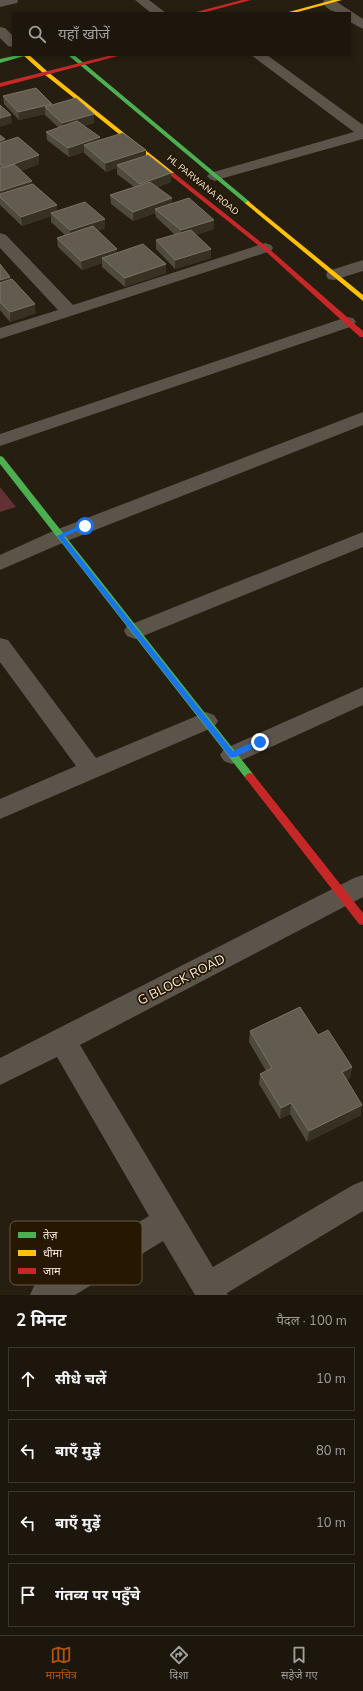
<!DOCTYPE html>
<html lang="hi">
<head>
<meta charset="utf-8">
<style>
  :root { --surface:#1c160c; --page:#251f15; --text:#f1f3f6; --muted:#a09f9d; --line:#3a352d; --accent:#b45309 }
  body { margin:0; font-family:"Nunito Sans","Noto Sans Devanagari",sans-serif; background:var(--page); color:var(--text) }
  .stop { position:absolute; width:12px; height:12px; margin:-9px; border:3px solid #1a73e8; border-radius:50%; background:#fff }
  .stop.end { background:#1a73e8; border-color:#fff; box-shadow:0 1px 4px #0008 }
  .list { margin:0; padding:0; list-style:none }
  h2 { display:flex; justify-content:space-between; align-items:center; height:52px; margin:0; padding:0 16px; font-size:17px }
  h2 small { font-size:13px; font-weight:400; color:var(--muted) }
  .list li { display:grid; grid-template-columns:26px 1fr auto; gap:12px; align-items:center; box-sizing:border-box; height:64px; margin:0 8px 8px; padding:0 8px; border:1px solid var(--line); border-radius:0px }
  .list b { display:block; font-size:15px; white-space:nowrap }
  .list em { font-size:13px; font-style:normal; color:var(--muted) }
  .icon { flex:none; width:22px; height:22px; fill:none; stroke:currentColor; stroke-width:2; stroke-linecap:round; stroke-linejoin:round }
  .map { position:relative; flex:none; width:363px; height:1295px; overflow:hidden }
  .search { position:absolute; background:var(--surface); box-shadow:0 2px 6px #0003; left:12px; right:12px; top:12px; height:44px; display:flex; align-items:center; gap:10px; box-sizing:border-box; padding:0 14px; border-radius:0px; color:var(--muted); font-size:15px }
  .sheet { height:340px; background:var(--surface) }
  nav { display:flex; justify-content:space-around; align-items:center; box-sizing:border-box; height:56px; border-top:1px solid var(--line); background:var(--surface); font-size:11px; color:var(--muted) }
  nav a { display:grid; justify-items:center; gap:2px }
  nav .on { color:var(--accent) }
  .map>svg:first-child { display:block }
  .green { fill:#623135 }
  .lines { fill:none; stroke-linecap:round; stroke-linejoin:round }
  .street { fill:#5b544b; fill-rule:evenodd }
  .fast { fill:#4caf50; fill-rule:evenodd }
  .slow { fill:#ffc107; fill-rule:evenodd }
  .jam { fill:#c62828; fill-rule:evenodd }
  .wall { fill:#4f4a3e }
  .shaded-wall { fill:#373124 }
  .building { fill:#615c4f; stroke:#797366 }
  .route { fill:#1a73e8 }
  .labels { text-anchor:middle; stroke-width:3.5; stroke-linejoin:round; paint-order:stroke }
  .far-street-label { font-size:9px; fill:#f8eede; stroke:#261700 }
  .near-street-label { font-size:13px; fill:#f8eede; stroke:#261700 }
  .key { fill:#261700; stroke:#655843; stroke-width:1 }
  .key-label { font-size:11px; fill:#f8eede }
</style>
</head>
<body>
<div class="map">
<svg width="363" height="1295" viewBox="0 0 363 1295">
  <rect width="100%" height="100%" fill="#261e10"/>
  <path class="green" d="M0 487 16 507 0 512Z"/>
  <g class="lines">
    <path class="street" d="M0 0H18L17 3 0 7Z
      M135 0H149L166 13H151Z
      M324 0H334L363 19V29L350 22V13C339 13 329 13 323 3Z
      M0 27 5 28 13 36V47L8 46 0 38Z
      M251 55H267L363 125V139L220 179 215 181 210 179 207 176 210 173 354 132Z
      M0 233 6 235 73 305 259 245 265 243 271 245 273 248 271 251 0 339V328L58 310 0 248Z
      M363 260V271L334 280 328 279 326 275 328 271Z
      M347 317 353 318 356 322 353 326 0 446V434Z
      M363 412V425L67 541 0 570V555L53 531Z
      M363 532V547L143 636 135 639 127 636 124 631 127 626Z
      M0 638 8 640 96 758 206 712 214 715 218 721 214 727 0 819V799L76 766 0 662Z
      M363 687V705L240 761 232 764 224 761 220 755 224 749Z
      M363 875V897L80 1045 213 1267 353 1185 363 1181V1211L227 1293 228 1295H195L163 1241 75 1295H30L35 1284 149 1216 57 1057 0 1085V1058L354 878Z"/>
    <path class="fast" d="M18 55H28L0 63V59Z
      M68 55H74L250 202V204H246Z
      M0 456 3 457 253 774 255 777 253 780H247L0 464Z"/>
    <path class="slow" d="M333 0H342L294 13H285Z
      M23 55H29L48 72 174 173V175H170L44 74Z
      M248 201 363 295V301L246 204 245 203Z"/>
    <path class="jam" d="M242 0H251L202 13H192Z
      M112 55H122L0 87V83Z
      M170 173H174L267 247 363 331V337H360L263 249 170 175Z
      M250 773 253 774 363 913V925L359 924 247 780 245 777 247 774Z"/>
  </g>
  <path class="wall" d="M3 96 52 105 94 123 83 126 100 137V140L146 156 171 182 157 187 172 203 214 220V229L195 235 211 249V258L175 269 156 249V240L175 235 156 217 155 213 133 221 111 204 110 195 134 187 117 174V168L106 172 84 153V152L69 157 47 140 46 132 59 128 45 115V114L19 120 4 104Z
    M0 135 5 139V141L39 155V164L20 171 32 184 57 205V211L105 219V228L97 231 117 253 166 264V273L125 287 102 267V263L82 270 58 247 57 238 65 235 51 222V216L22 226 0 205Z
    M0 264 10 277 11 280 36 313 10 322 0 310Z
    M250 1031 318 1035 352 1067 350 1078 346 1080 361 1115 307 1142 290 1114 280 1119 259 1084 260 1074 266 1071 249 1042Z"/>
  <path class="shaded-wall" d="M52 104 53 112 45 107V114L19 120 18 112Z
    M94 114V123L63 131 62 123Z
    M11 115 12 123 0 127V118Z
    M100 137V146L84 145V152L69 157 68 148Z
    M5 139 6 148 0 150V141Z
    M146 150V159L117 165V168L106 172 105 163Z
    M39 155V164L6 176 5 167Z
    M171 173V182L140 192V184Z
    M32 181V190L0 197V191Z
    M172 198V207L155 209V213L133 221V212Z
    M57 205V214L51 213V216L22 226 21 217Z
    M105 219V228L70 239V230Z
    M214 220V229L181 239V230Z
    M117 249V258H102V263L82 270 81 261Z
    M211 249V258L175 269V260Z
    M166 264V273L125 287V278Z
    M10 277 11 286 0 289V280Z
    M35 304 36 313 10 322V312Z
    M352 1067 350 1078 340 1083 342 1072Z
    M291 1103 290 1114 280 1119 281 1108Z
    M362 1105 361 1115 307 1142 309 1131Z"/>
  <path class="building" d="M36 88 52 104 18 112 3 96Z
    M76 98 94 114 62 123 45 107Z
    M0 105 11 115 0 118Z
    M77 121 100 137 68 148 46 132Z
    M123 133 146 150 105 163 84 145Z
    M0 135 5 139 0 141Z
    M18 137 39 155 5 167 14 164 32 181 0 191V168L4 167 0 164V143Z
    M148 155 171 173 140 184 117 165Z
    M150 182 172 198 133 212 110 195Z
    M33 184 57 205 21 217 0 197V194Z
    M189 198 214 220 181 230 155 209Z
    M85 202 105 219 70 230 51 213Z
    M93 226 117 249 81 261 57 238Z
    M191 230 211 249 175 260 156 240Z
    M143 244 166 264 125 278 102 258Z
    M0 264 10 277 0 280Z
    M12 279 35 304 10 312 0 302V283Z
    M300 1007 318 1035 328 1030 352 1067 342 1072 362 1105 309 1131 291 1103 281 1108 260 1074 272 1068 250 1031Z"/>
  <path class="route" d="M83 524 88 526 64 537 233 751 260 739 264 742 263 744 235 757H230L57 536Z"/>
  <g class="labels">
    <g class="far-street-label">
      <text transform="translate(203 185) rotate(39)" y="3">HL PARWANA ROAD</text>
    </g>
    <g class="near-street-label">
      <text transform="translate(181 979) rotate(-27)" y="5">G BLOCK ROAD</text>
    </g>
  </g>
  <rect x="10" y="1221" width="132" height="64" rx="6" class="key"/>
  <rect x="18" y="1232" width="18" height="6" fill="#4caf50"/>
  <rect x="18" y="1250" width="18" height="6" fill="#ffc107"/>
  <rect x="18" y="1268" width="18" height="6" fill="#c62828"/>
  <g class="key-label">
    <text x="43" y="1239">तेज़</text>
    <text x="43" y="1257">धीमा</text>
    <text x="43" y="1275">जाम</text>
  </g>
</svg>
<div class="stop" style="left:85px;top:526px"></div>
<div class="stop end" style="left:260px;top:742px"></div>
<div class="search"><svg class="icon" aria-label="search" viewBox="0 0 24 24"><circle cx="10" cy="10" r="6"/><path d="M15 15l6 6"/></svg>यहाँ खोजें</div>
</div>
<section class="sheet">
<h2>2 मिनट<small>पैदल · 100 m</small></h2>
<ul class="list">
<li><svg class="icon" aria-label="ahead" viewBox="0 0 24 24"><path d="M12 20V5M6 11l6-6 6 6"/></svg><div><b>सीधे चलें</b></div><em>10 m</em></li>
<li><svg class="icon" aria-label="left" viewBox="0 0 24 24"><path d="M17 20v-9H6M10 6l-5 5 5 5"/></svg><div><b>बाएँ मुड़ें</b></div><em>80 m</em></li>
<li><svg class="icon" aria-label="left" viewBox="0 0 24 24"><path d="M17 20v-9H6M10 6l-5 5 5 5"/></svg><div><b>बाएँ मुड़ें</b></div><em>10 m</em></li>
<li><svg class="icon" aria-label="arrive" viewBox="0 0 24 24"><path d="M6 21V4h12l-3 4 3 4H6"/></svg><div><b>गंतव्य पर पहुँचे</b></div></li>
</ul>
</section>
<nav>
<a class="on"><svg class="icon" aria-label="map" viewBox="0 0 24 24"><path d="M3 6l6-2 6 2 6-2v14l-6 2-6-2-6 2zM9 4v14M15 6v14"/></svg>मानचित्र</a>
<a><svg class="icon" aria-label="directions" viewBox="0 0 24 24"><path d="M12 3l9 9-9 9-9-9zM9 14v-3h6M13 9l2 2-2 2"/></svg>दिशा</a>
<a><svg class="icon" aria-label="saved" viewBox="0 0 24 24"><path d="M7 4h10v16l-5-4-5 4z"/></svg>सहेजे गए</a>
</nav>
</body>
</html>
